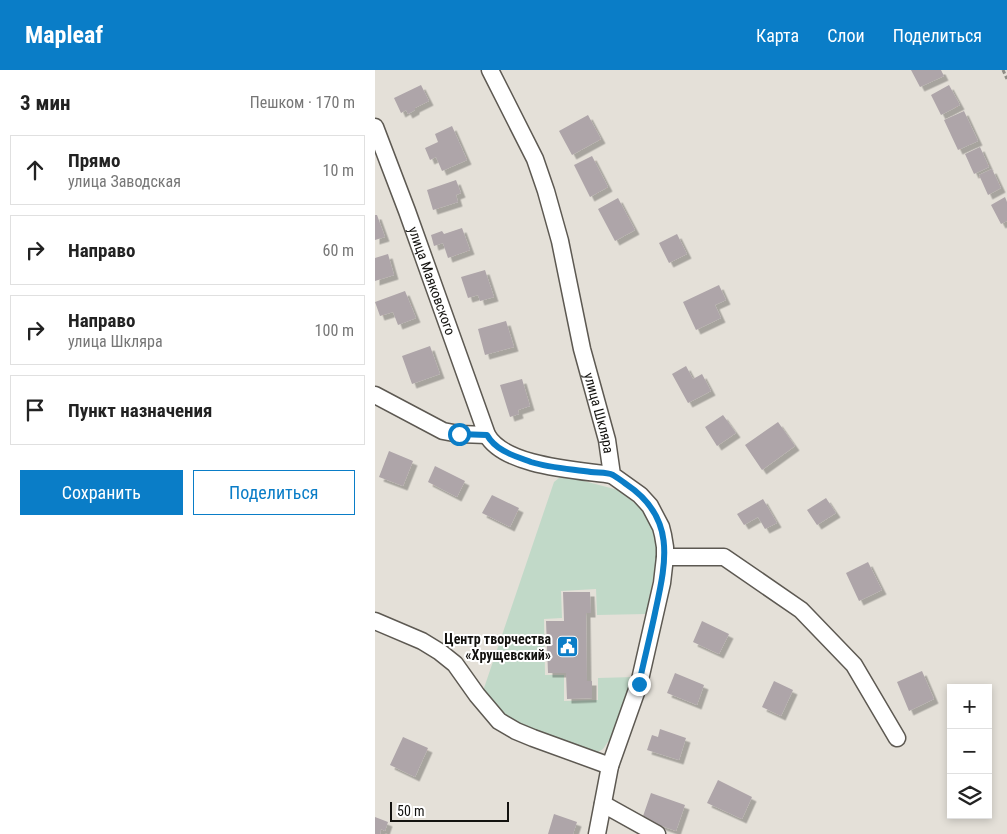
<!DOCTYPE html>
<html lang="ru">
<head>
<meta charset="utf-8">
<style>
  :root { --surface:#fff; --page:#f2f2f2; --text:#222; --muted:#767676; --line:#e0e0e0; --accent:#0a7dc7 }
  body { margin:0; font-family:"Roboto Condensed",sans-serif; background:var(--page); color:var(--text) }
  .controls { position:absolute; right:15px; bottom:15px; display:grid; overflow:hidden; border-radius:0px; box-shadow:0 2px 8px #0003 }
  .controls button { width:45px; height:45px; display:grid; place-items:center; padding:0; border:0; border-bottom:1px solid var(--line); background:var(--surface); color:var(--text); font:25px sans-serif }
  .scale { position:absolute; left:15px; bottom:12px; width:119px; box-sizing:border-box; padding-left:5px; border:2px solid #13120f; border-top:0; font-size:14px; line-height:18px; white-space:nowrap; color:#13120f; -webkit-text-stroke:4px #fff; paint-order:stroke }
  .stop { position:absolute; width:15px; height:15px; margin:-11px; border:4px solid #0a7dc7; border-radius:50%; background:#fff }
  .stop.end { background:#0a7dc7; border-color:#fff; box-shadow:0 1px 5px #0008 }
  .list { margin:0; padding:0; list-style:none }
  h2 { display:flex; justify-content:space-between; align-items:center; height:65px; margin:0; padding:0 20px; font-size:21px }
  h2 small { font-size:16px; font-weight:400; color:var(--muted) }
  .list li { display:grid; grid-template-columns:32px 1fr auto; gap:15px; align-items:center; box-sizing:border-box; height:70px; margin:0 10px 10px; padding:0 10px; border:1px solid var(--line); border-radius:0px }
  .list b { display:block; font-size:19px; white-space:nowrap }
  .list p { margin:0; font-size:16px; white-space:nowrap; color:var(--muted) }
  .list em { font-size:16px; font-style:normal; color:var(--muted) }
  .actions { display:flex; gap:10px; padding:15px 20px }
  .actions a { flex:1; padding:11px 0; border:1px solid var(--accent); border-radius:0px; text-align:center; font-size:18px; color:var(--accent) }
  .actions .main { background:var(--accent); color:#fff }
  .icon { flex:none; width:28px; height:28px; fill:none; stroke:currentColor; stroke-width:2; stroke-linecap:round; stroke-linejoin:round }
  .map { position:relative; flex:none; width:632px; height:764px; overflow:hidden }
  header { display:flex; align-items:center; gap:30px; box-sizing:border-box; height:70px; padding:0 25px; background:var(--accent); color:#fff }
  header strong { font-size:24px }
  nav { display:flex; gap:28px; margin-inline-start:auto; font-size:18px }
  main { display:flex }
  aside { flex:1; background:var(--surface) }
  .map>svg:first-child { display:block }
  .green { fill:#c1d9c8 }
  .building { fill:#aea5a9; filter:url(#shadow) }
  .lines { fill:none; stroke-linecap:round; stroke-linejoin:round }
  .minor-casing { stroke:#5d5952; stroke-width:19 }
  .path { stroke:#8e8b85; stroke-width:3; stroke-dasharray:4 2.5; stroke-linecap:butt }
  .minor { stroke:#fff; stroke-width:16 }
  .route { stroke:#0a7dc7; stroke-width:6 }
  .labels { text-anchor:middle; stroke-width:4; stroke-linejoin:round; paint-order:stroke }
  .street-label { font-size:14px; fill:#13120f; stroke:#fff }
  .poi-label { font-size:14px; font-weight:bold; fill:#13120f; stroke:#fff; text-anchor:end }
</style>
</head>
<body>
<header>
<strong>Mapleaf</strong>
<nav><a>Карта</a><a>Слои</a><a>Поделиться</a></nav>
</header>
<main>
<aside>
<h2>3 мин<small>Пешком · 170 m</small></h2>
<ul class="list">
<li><svg class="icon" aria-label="ahead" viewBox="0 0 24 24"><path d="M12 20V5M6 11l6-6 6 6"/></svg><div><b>Прямо</b><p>улица Заводская</p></div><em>10 m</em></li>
<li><svg class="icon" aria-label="right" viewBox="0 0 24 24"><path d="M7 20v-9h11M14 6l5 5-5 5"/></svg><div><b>Направо</b></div><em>60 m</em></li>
<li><svg class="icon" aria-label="right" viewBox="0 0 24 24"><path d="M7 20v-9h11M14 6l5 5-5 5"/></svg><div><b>Направо</b><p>улица Шкляра</p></div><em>100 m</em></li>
<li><svg class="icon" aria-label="arrive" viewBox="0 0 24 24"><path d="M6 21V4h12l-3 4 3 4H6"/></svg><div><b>Пункт назначения</b></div></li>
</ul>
<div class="actions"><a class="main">Сохранить</a><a>Поделиться</a></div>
</aside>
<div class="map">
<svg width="632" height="764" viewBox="0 0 632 764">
  <defs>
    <filter id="shadow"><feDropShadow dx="4.5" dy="4.5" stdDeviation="0" flood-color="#0004"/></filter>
  </defs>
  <rect width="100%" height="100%" fill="#e4e0d8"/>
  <path class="green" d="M190 406 243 420 266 438 273 445 281 468 283 484 271 544 222 545 221 519 186 521 187 548 169 549 170 605H189V631L223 630V608L259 607 237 666 228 679 223 682 137 653 108 621 179 412 184 408Z"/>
  <path class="building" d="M536 0H566L569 6 545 17Z
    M46 15 54 31 40 38V40L33 44 31 40 26 43 19 28Z
    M574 15 585 35 566 45 556 25Z
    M589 41 603 71 583 80 569 50Z
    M213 45 226 69 197 85 184 61Z
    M77 56 92 90 67 101 61 87 55 90 50 78 63 72 60 64Z
    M605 77 614 97 599 104 590 84Z
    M217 86 233 117 215 127 199 95Z
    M617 99 626 118 613 125 604 105Z
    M81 110 86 123 81 125 83 132 58 140 52 120Z
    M630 127 632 132V151L626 154 616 135Z
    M243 128 260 160 240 171 223 139Z
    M0 145H2L10 167 0 170Z
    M87 158 95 180 73 188 68 173 59 176 56 165 67 161 69 164Z
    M302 164 312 184 294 193 284 173Z
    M13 184 19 205 0 211V188Z
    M110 200 119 227 105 231 103 225 93 228 86 207Z
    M344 215 351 230 340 235 346 248 321 260 308 232Z
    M30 221 41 248 23 255 18 242 5 246 0 232Z
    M131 251 139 277 110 285 103 259Z
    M55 276 65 304 37 314 27 286Z
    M311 296 318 309 327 304 336 321 313 333 297 304Z
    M147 309 155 336 143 340 144 344 135 347 125 315Z
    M348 345 361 363 342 376 330 357Z
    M403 352 420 376 387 400 370 375Z
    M14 381 38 391 28 416 4 407Z
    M60 396 90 411 82 427 53 412Z
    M117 425 144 438 135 457 107 443Z
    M451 428 461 443 442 455 432 440Z
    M388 429 402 453 390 459 383 447 369 455 362 444Z
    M493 492 507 520 484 531 471 503Z
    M188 522H215L216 543H211L212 611H217V628L192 629 191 603H173L171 551H189Z
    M327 551 354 564 344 584 318 572Z
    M547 601 559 629 534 641 522 612Z
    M300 603 329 615 322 635 292 623Z
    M399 611 418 620 406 646 387 637Z
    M285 659 311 668 304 690 272 680 277 665 283 667Z
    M28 667 53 678 40 707 15 695Z
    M343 710 377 727 367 749 332 733Z
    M276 723 310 735 301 761 267 749Z
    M179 744 202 752 198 764H173Z
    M0 747 13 752 10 761 6 759 5 764H0Z"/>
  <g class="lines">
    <defs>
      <g id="minor">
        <path id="s1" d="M115 0 160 89 171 121 185 171 207 279 232 370 237 405 265 425 275 436 286 457 288 465 290 477V487L287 513 264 614 235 696 222 764"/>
        <path id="s2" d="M0 57 32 141 112 365C130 397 204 400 237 405"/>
        <path d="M0 325 68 361 84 364 112 365"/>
        <path d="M290 487H349L426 540 479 595 522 668"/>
        <path d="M0 551 47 571 65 582 80 594 102 625 124 651 141 661 158 668 235 696"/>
        <path d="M228 734 282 764"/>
      </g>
    </defs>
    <use href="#minor" class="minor-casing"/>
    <path class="path" d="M628 0 632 9"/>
    <use href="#minor" class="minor"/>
  </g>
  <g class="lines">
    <path class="route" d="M84 364 112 365C121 381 140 386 156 392 175 398 196 399 216 402 223 403 232 402 238 405 243 408 247 411 251 414 302 448 291 492 280 543 275 567 269 590 264 614"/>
  </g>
  <defs>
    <symbol id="civic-square" viewBox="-11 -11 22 22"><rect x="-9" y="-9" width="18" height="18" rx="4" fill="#0a7dc7" stroke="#fff"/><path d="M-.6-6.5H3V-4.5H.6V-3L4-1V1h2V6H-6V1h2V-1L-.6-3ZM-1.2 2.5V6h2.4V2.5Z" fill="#fff"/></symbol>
  </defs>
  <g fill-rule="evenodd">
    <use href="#civic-square" x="180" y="564" width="25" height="25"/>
  </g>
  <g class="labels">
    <g class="street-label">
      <text dy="5" stroke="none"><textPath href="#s2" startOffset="164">улица Маяковского</textPath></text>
      <text dy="5" stroke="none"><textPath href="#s1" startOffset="362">улица Шкляра</textPath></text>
    </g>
    <g class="poi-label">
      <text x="176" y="574">Центр творчества<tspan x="176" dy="16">«Хрущевский»</tspan></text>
    </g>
  </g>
</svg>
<div class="controls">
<button>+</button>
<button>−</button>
<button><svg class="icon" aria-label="layers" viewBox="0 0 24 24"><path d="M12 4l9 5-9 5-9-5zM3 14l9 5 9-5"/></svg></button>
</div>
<div class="scale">50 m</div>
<div class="stop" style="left:84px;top:364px"></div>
<div class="stop end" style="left:264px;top:614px"></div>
</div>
</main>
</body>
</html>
